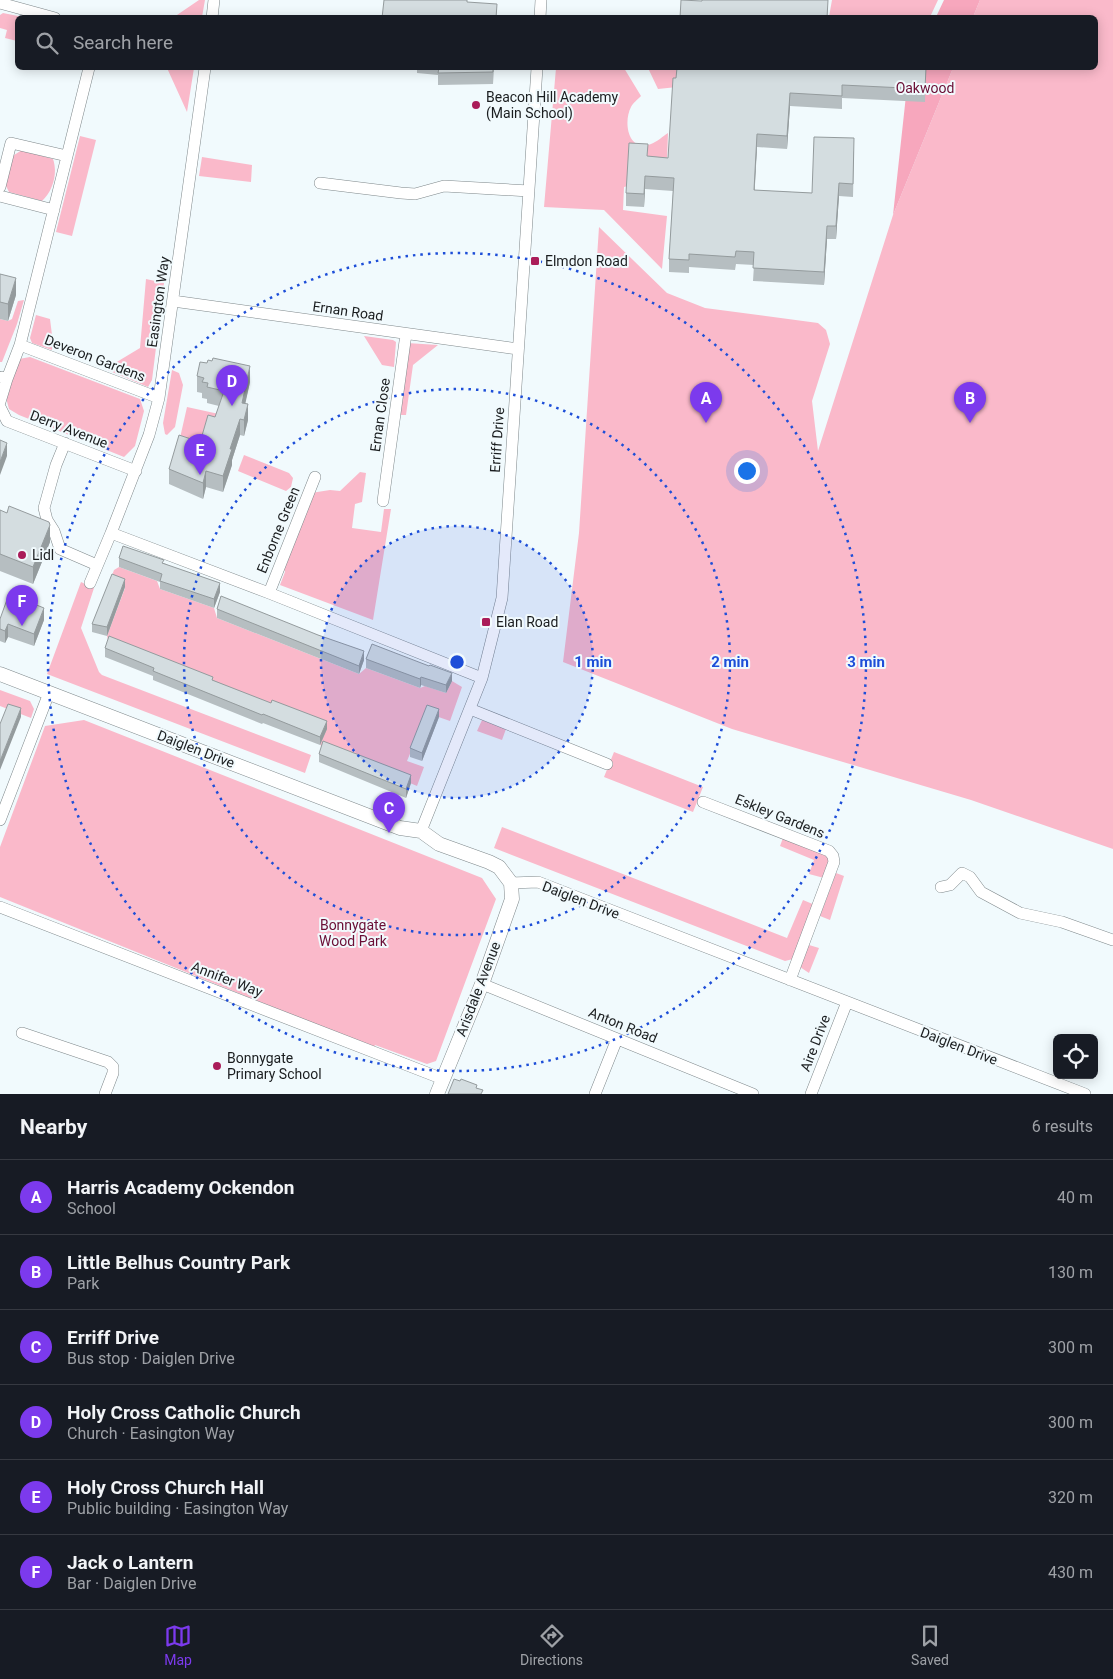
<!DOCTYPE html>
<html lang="en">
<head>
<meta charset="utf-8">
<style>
  :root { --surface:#171b24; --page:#20242c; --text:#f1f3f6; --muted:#9ea1a6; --line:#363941; --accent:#7c3aed }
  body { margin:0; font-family:Roboto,sans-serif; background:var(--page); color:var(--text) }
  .controls { position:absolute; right:15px; bottom:15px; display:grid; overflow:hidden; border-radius:8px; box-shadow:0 2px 12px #0003 }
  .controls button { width:45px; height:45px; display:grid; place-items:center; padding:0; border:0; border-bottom:1px solid var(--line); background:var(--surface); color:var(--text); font:25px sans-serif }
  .you { position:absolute; left:746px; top:470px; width:18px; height:18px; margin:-12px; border:4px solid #fff; border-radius:50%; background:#1a73e8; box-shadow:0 0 0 8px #1a73e833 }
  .badge { display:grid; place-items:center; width:32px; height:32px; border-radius:50%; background:var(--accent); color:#fff; font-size:16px; font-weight:700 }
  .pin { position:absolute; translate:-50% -41px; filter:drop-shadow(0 1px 2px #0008) }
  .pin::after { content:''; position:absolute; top:26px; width:18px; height:15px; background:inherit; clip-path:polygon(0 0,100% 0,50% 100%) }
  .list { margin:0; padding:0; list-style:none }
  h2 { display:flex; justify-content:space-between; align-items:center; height:65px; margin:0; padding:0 20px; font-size:21px }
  h2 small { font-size:16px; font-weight:400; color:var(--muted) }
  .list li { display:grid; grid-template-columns:32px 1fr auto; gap:15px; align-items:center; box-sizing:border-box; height:75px; padding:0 20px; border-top:1px solid var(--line) }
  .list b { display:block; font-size:19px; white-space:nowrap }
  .list p { margin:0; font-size:16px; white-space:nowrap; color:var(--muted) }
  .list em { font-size:16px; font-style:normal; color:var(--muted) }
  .icon { flex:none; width:28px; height:28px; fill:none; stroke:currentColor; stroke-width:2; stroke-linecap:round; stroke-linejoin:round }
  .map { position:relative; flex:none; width:1113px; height:1094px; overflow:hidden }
  .search { position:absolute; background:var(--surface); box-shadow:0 2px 12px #0003; left:15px; right:15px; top:15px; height:55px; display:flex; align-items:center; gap:12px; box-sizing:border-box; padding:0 18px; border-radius:8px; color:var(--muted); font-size:19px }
  .sheet { height:515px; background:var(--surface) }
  nav { display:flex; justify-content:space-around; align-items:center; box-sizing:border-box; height:70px; border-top:1px solid var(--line); background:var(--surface); font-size:14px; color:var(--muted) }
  nav a { display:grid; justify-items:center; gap:2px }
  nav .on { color:var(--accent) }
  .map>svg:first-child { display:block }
  .green { fill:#fab9ca }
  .forest { fill:#f7a7bd }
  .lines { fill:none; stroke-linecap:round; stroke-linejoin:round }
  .minor-casing { stroke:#7f888b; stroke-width:12 }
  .tertiary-casing { stroke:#7f888b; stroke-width:15 }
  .minor { stroke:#fff; stroke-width:11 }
  .tertiary { stroke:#fff; stroke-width:14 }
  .wall { fill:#b6bec1 }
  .shaded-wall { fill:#949b9d }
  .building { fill:#d4dde0; stroke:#949b9d }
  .ring { fill:none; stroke:#1d4ed8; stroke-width:2.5; stroke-dasharray:2.5 5 }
  .poi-dot { fill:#aa1c59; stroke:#f1fafd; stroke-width:2 }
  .labels { text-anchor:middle; stroke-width:4; stroke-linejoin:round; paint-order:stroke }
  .park-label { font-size:14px; fill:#6a0e35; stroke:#f1fafd }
  .poi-label { font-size:14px; fill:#1a1d1f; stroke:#f1fafd; text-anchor:start }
  .street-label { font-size:14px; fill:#1a1d1f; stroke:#f1fafd }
  .centre { fill:#1d4ed8; stroke:#f1fafd; stroke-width:2.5 }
  .ring-label { font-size:15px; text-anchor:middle; font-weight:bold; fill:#1d4ed8; stroke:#f1fafd; stroke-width:4; stroke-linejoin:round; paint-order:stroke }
</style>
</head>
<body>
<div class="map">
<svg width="1113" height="1094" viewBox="0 0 1113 1094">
  <rect width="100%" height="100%" fill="#f1fafd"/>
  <path class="green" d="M199 0H205L202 17H174Z
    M832 0H938L930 17H829Z
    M980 0H1113V849L971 800 732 729 563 662 579 533 599 227 667 293 705 308 818 323 826 330 830 344 812 401 818 451 893 215 953 68H1096V18L973 17Z
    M3 13 23 17 18 18 17 41 5 38 7 30 0 28V15Z
    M167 68H194L187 112Z
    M556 68H624L641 96C638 99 633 103 631 107 623 122 628 153 651 144 657 142 663 136 668 133L667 159 628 186 624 187 623 210 667 216 662 269 604 210 544 207Z
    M648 68H678L677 87 658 89Z
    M80 136 96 140 72 236 56 232Z
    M22 150 53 159C58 173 53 191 42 201L9 192 4 182 11 157Z
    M202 157 252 165 251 182 199 176Z
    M146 279 164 283 152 380 148 387 105 369 140 348Z
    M24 300 17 324 2 362H0V319L8 321 12 319 18 301Z
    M36 315 50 319 53 343 52 350 32 343 30 338Z
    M364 336 393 340 396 342 394 367 382 365Z
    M407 343 438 345 413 365 406 415H397Z
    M30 357 140 399 144 411 135 446 124 457 19 415 9 409 6 398 19 359Z
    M172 370 179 373 183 385 175 427 167 435 165 434 163 423Z
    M187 407 228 416 204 444 180 438Z
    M244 455 289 473 293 478 291 487 286 491 238 471Z
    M360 472 366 473 362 502 355 504 352 528 381 532 384 509H391L373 620 280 585 285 572 283 566 311 493 330 490 340 491Z
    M119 567 157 581 160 589 214 608 217 618 359 674 366 668 420 688 425 686 446 693 452 681 462 687 450 721 427 713 407 761 424 767 417 786 320 745 326 729 109 644 107 636 125 588 110 581 114 570Z
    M81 582 94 588 81 628 99 672 102 675 311 755 305 773 47 674Z
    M0 690 30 701 34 709 31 718 0 706Z
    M84 720 482 878 496 899 436 1061 427 1064 375 1045 374 1048 0 897V847L45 726Z
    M482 720 506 729 502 740 477 731Z
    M614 752 703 787 693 812 604 777Z
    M502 827 787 938 803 900 815 905 793 959 785 961 494 848Z
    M783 838 826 855 830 862 824 878 809 874 814 860 780 846Z
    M836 873 844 876 830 920 820 916Z
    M809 945 819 948 809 973 800 967Z"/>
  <path class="forest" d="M944 0H980L973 17H936Z
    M912 68H953L893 215 908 77Z"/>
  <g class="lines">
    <defs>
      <path id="minor" d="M0 3 55 18
        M212 18 214 0
        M540 18 541 0
        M320 183 401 193 415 194 444 186 529 191
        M0 187 11 143 67 156
        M0 196 54 210
        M173 301 518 349
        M20 345 159 398
        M7 379 20 345 89 68
        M0 402 7 379 2 377
        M0 407 7 421 136 471
        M65 443 56 465 44 508 47 520 54 531 60 549 97 565
        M383 501 406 334
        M111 533 149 435 159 398 205 68
        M90 583 111 533 269 593 482 678
        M269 593 315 477
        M470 709 607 764
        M703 802 829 851 833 856 834 862 790 980
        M0 820 49 693
        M421 831 482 678 502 598 537 68
        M511 883 538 882 1085 1094
        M941 887 950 885 962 873 970 877 981 892 1020 913 1062 922 1113 940
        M0 907 443 1079
        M482 984 753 1094
        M22 1033 108 1062 113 1067V1073L105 1094
        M595 1094 617 1039
        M811 1094 847 1002"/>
      <path id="tertiary" d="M0 674 400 828 421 831 439 844 489 862 499 867 511 883 512 899 482 984 437 1094"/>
    </defs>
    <use href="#minor" class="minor-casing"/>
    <use href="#tertiary" class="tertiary-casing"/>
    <use href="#minor" class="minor"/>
    <use href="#tertiary" class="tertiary"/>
  </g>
  <path class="wall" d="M417 68H494L493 84 438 85V75L417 73Z
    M677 68H926L925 102 842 98V109L790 106 787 149 757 147 754 190 812 193 854 151 853 197 839 196 836 239H827L824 285 753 281 754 265 736 264 735 270 689 267V273L669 272V259L673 191 645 189 644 207 626 206V193L648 156 668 158Z
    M0 274 16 295 8 321 0 319Z
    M197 376 250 382 245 403 248 420 244 436 240 435 232 460V465L223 492 206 487 203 499 169 484V469L191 439H201L215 417 219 406 207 403V399L202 398V393L197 392Z
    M0 510 50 542 33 584 0 571Z
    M119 558 164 563 220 592 214 608 160 589V582L119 567Z
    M125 587 107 636 92 632V624Z
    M217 609 318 635 364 660 359 674 217 618Z
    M0 619 44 620 34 646 8 637 5 643 0 641Z
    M105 648 213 680 327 729 320 745 263 723 262 724 153 680V676L105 657Z
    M366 659 452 681 446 693 421 685 420 688 366 668Z
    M439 717 422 761 410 757V748Z
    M319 754 411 783 406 798 319 762Z"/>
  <path class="shaded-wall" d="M790 93V106L787 149V136Z
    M757 134V147L754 203V190Z
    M645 176V189L644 207V194Z
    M839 183V196L836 239V226Z
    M827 226V239L824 285V272Z
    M16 278V295L8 321V304Z
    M250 366V382L242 419V403Z
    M248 404V420L244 436V420Z
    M240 419V435L232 460V465L223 492V476L230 449Z
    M7 443V456L0 475V462Z
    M206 471V487L203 499V483Z
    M50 525V542L33 584V567Z
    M125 579V587L107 636V627Z
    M220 583V592L214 608V599Z
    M44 608V620L34 646V634Z
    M8 624V637L5 643V631Z
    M364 651V660L359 674V666Z
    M452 673V681L446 693V685Z
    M421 677V685L420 688V679Z
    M21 708V717L0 770V761Z
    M439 709V717L422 761V753Z
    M327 721V729L320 745V737Z
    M411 775V783L406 798V789Z"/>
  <path class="building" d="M384 0H467V2L497 4 496 18 397 17V18H382Z
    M681 0 702 1V0H828L827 18H680Z
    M439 68H493V72L438 73Z
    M677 68H926L925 89 842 85V96L790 93 787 136 757 134 754 190 812 193 814 137 854 138 853 184 839 183 836 226H827L824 272 753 268 754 252 736 251 735 257 689 254V260L669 259 674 178 645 176 644 194 626 193 629 143 648 144 647 156 668 158 673 78H676Z
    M0 274 16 278 8 304 0 302Z
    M213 358 250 366 242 403 248 404 244 420 240 419 230 449H232L223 476 206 471 203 483 169 469 179 435 191 439 192 437 201 439 208 415 215 417 224 391 207 387 208 383 202 382 204 378 197 376 200 362 207 363 208 360 212 361Z
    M0 440 7 443 0 462Z
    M9 506 49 522 50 525 33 567 0 554V510L7 513Z
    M123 546 164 560 162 563 220 583 214 599 160 581 162 574 119 558Z
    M112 574 125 579 107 627 92 624Z
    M9 594 44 608 34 634 8 624 5 631 0 629V619Z
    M221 596 318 635 364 651 359 666 217 609Z
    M109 636 213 677 212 680 271 703 272 700 327 721 320 737 263 714 262 715 153 671 154 668 105 648Z
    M372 644 429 666 430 665 452 673 446 685 421 677 420 679 366 659Z
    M8 704 21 708 0 761V724Z
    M427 705 439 709 422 753 410 748Z
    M323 741 411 775 406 789 319 754Z
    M454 1079 460 1081 461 1079 477 1085 476 1088 483 1090 481 1094H448Z"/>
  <circle cx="457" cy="662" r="136" fill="#1d4ed8" fill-opacity=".12"/>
  <g class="ring">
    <circle cx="457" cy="662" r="136"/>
    <circle cx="457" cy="662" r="273"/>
    <circle cx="457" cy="662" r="409"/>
  </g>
  <g class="poi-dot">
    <circle cx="476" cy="105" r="5"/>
    <rect x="530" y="256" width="10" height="10" rx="2.5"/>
    <circle cx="22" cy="555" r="5"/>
    <rect x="481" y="617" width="10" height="10" rx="2.5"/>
    <circle cx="217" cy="1066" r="5"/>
  </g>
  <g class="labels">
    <g class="park-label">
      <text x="925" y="93">Oakwood</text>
      <text x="353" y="930">Bonnygate<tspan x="353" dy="16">Wood Park</tspan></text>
    </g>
    <g class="poi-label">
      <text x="486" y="102">Beacon Hill Academy<tspan x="486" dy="16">(Main School)</tspan></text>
      <text x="545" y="266">Elmdon Road</text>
      <text x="32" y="560">Lidl</text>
      <text x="496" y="627">Elan Road</text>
      <text x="227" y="1063">Bonnygate<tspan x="227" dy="16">Primary School</tspan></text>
    </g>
    <g class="street-label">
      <text transform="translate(158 302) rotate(-82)" y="5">Easington Way</text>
      <text transform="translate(348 311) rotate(8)" y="5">Ernan Road</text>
      <text transform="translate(95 358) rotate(21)" y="5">Deveron Gardens</text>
      <text transform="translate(380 415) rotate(-82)" y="5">Ernan Close</text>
      <text transform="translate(69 429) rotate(21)" y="5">Derry Avenue</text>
      <text transform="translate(497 440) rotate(-86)" y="5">Erriff Drive</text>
      <text transform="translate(278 530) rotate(-68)" y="5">Enborne Green</text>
      <text transform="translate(196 749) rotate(21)" y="5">Daiglen Drive</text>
      <text transform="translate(780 816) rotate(22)" y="5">Eskley Gardens</text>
      <text transform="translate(581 900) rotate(21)" y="5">Daiglen Drive</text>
      <text transform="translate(227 979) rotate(21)" y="5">Annifer Way</text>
      <text transform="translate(478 989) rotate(-69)" y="5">Arisdale Avenue</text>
      <text transform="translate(623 1025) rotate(22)" y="5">Anton Road</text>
      <text transform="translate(815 1043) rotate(-69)" y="5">Aire Drive</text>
      <text transform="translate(959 1046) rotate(21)" y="5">Daiglen Drive</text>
    </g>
  </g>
  <circle cx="457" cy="662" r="8" class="centre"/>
  <g class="ring-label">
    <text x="593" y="667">1 min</text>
    <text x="730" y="667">2 min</text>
    <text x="866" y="667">3 min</text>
  </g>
</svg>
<div class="controls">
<button><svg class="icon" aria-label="locate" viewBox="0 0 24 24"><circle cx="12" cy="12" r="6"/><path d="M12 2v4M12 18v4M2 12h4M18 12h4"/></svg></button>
</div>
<div class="you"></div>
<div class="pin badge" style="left:706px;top:423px">A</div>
<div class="pin badge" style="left:970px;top:423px">B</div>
<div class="pin badge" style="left:389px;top:833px">C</div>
<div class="pin badge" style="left:232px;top:406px">D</div>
<div class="pin badge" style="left:200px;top:475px">E</div>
<div class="pin badge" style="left:22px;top:626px">F</div>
<div class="search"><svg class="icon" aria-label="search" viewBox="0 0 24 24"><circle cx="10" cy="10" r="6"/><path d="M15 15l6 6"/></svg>Search here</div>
</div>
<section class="sheet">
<h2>Nearby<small>6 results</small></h2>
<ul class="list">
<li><span class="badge">A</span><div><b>Harris Academy Ockendon</b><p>School</p></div><em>40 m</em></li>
<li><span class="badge">B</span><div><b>Little Belhus Country Park</b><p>Park</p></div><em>130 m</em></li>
<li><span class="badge">C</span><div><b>Erriff Drive</b><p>Bus stop · Daiglen Drive</p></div><em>300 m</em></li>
<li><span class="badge">D</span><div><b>Holy Cross Catholic Church</b><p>Church · Easington Way</p></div><em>300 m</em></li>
<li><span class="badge">E</span><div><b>Holy Cross Church Hall</b><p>Public building · Easington Way</p></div><em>320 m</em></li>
<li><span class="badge">F</span><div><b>Jack o Lantern</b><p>Bar · Daiglen Drive</p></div><em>430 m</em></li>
</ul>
</section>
<nav>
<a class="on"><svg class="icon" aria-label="map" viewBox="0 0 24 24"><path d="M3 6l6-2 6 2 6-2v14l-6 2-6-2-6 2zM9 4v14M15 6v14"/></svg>Map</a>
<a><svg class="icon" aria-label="directions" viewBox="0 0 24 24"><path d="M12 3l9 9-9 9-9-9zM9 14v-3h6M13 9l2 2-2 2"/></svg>Directions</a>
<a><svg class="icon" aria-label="saved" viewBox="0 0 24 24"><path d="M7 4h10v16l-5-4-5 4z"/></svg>Saved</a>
</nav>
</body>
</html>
